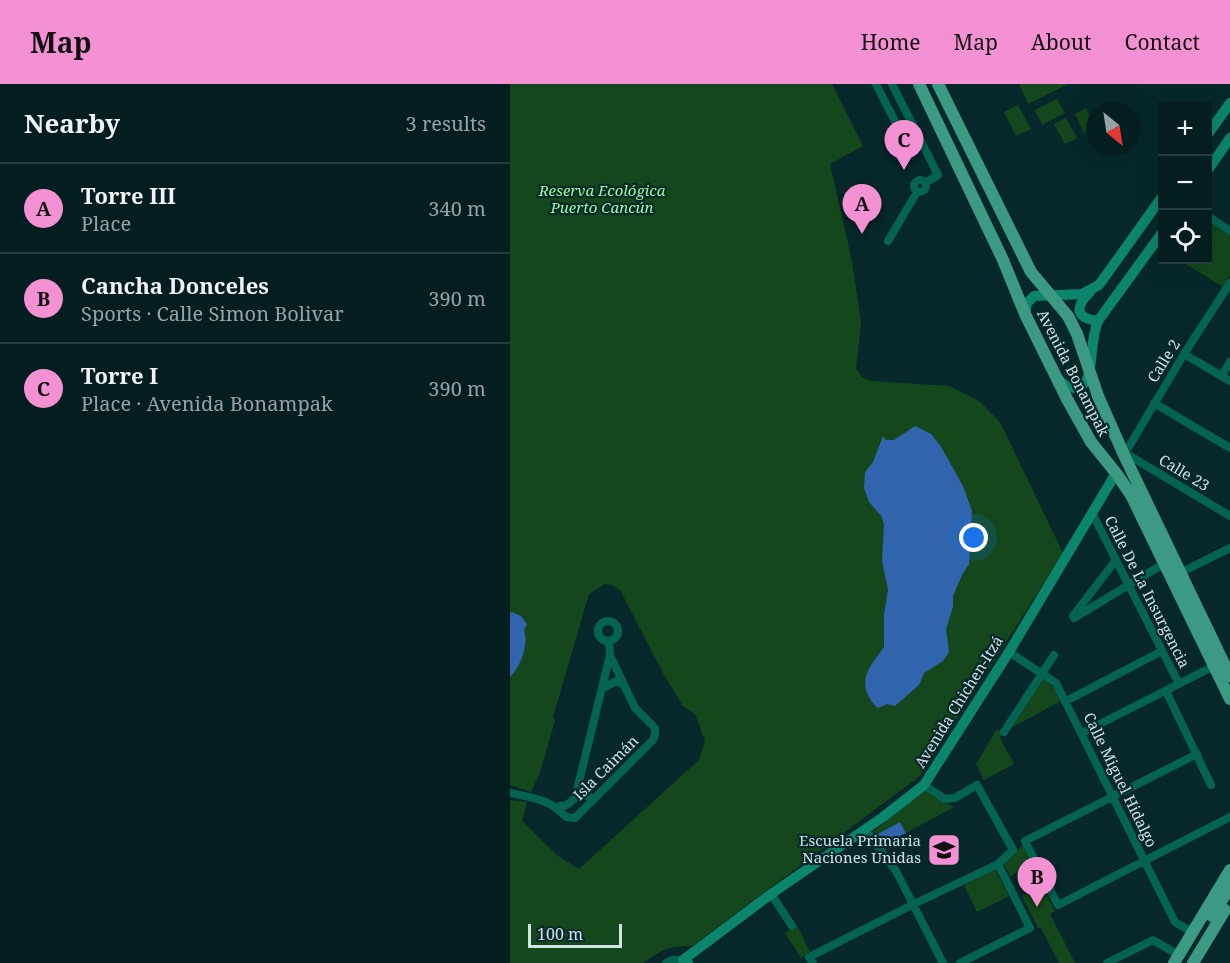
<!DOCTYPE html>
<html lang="en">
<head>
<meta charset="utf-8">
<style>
  :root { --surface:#041e20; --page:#0d2729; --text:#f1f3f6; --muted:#97a2a5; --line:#253c3e; --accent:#f491d3 }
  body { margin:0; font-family:"Noto Serif",serif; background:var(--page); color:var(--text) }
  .controls { position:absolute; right:18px; top:18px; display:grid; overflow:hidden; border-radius:0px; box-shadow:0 6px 24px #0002 }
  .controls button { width:54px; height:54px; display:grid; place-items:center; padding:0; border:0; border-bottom:2px solid var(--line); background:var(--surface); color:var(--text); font:30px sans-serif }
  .compass { position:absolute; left:576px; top:18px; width:54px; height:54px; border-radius:50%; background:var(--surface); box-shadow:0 6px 24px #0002; rotate:150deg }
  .scale { position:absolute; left:18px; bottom:15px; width:94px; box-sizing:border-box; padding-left:6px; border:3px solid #d0e2e3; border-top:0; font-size:16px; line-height:21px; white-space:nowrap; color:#d0e2e3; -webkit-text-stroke:4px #06282a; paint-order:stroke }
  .you { position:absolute; left:464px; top:454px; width:21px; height:21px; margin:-15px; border:4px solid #fff; border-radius:50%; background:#1a73e8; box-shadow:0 0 0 9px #1a73e833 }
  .badge { display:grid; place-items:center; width:39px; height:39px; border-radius:50%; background:var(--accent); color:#111; font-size:20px; font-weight:700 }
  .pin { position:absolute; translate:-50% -50px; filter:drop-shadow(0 2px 3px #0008) }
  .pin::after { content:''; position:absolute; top:32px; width:21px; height:18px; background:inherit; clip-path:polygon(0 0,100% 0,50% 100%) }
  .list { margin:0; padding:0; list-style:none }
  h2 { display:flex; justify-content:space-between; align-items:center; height:78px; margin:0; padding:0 24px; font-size:26px }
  h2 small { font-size:20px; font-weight:400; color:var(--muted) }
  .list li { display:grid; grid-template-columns:39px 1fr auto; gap:18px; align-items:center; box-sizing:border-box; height:90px; padding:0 24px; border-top:2px solid var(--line) }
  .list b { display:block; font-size:22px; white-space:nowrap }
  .list p { margin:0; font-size:20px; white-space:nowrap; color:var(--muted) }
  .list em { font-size:20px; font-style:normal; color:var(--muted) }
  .icon { flex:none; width:33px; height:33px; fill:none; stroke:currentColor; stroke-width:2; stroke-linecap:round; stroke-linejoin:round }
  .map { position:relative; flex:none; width:720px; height:879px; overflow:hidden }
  header { display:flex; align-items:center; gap:36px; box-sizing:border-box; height:84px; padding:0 30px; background:var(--accent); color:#111 }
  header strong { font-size:28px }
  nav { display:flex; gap:33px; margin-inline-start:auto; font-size:21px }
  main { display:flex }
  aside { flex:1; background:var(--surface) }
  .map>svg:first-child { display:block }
  .green { fill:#14481c }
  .water { fill:#3064ac }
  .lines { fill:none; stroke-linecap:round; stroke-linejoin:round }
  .street { stroke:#046451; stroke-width:8 }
  .secondary { stroke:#0c856d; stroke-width:10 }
  .primary { stroke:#3c9a83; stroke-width:12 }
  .labels { text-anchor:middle; stroke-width:4.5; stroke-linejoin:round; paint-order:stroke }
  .park-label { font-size:15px; font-style:italic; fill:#98fda0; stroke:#06282a }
  .street-label { font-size:15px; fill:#d0e2e3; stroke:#06282a }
  .poi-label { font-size:15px; fill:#d0e2e3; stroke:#06282a; text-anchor:end }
</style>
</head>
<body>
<header>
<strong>Map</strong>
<nav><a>Home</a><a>Map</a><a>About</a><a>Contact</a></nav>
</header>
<main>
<aside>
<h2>Nearby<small>3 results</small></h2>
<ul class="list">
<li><span class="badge">A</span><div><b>Torre III</b><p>Place</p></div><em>340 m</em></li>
<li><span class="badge">B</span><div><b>Cancha Donceles</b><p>Sports · Calle Simon Bolivar</p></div><em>390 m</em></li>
<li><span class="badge">C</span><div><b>Torre I</b><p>Place · Avenida Bonampak</p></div><em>390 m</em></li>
</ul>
</aside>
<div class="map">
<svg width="720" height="879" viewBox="0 0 720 879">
  <rect width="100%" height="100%" fill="#06282a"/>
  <path class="green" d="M0 0H322L353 62 320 80 342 177 351 238 346 285 352 293 361 297 439 302 469 317 490 338 553 469 410 692 182 862C159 861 151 866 133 879H0V716L17 718 12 737 48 772 69 785 189 676 195 657 185 630 173 622 153 589 110 506 102 501 95 500 79 510 43 633 45 637 30 688 21 708 0 701Z
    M509 0H558L518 20Z
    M547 15 555 29 532 41 525 26Z
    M508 21 521 45 506 52 494 28Z
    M576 24 585 44 574 49 565 30Z
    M556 34 567 54 555 60 544 40Z
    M698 137 720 152V191L713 203 669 176H698Z
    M532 594 543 603 551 617 497 646Z
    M487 645 492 650 490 654 504 680 474 696 466 680Z
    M414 706 444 723 396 749 390 738 366 751 363 748Z
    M513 761 523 780 500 792 494 780Z
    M485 785 499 812 467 828 454 801Z
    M532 802 545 827 540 830 565 879H549L531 844H528L512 812Z
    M287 841 300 868 291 874 275 849Z"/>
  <path class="water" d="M405 342 421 350 430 361 453 402 462 427 459 480 452 491 443 512V523L436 545 439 568 433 577 414 589 409 601 385 622 377 620 368 624C364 621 362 618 359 613 348 593 363 579 374 563V530L378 506 372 477 374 441 372 433 359 418 354 404 355 388 363 378 373 352 376 356H384Z
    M2 528 11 532 17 540 14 546C19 560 11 582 0 593V529Z
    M390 738 396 749 372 762 366 751Z"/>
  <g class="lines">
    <path class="street" d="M366 0 396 59
      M382 0 428 91 415 99
      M404 102a6 6 0 1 1 12 0a6 6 0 1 1-12 0Z
      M698 132 720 147
      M378 157 407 108
      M674 270 720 297
      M712 291 720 278
      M644 319 720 364
      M615 369 720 432
      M614 371 674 270 720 199
      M582 429 669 600
      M606 476 563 532 564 534 655 479
      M670 489 720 464
      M88 547a10 10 0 1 1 20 0a10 10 0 1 1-20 0Z
      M499 568 546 599 665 838 682 848
      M92 605 106 597 114 601
      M656 607 701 701
      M556 617 652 567
      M494 648 544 571
      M572 649 704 582
      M687 670 515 757 548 821 720 733
      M69 700 75 711 84 715
      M0 709C24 714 39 715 56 733L65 734 143 656 145 650V644L125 624 100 571 99 557
      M46 723 57 721 65 714 100 571
      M355 745 386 787 433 879
      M261 810 282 842
      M156 879 162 876H173
      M303 879 299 873 404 820 488 780 503 766 467 701 445 714 435 715 414 701
      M450 879 520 844 488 780
      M597 879 643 856 669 871"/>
    <path class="secondary" d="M698 50 720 19
      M698 86 720 54
      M580 208C565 223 565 234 588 237
      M515 230 517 219 524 212 572 210 589 201 652 113
      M548 294C558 308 575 308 579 289 583 272 581 254 588 237L652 149
      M178 879 173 876 261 810 373 733 414 701 499 568 606 389"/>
    <path class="primary" d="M409 0 493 176 515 230 557 315 581 358 606 389 621 411 720 615
      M428 0 521 188 558 232 567 250 588 312 614 371 720 592
      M702 832 720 803
      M664 879 720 786
      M683 879 715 826"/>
  </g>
  <defs>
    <symbol id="school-square" viewBox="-11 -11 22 22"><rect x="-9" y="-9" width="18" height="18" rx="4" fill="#f491d3" stroke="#06282a"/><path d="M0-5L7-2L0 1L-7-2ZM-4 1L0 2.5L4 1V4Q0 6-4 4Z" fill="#111"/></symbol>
  </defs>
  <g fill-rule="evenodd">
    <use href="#school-square" x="415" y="747" width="38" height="38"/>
  </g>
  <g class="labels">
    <g class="park-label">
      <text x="92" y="112">Reserva Ecológica<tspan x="92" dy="17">Puerto Cancún</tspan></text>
    </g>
    <g class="street-label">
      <text transform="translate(654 277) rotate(-58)" y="5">Calle 2</text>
      <text transform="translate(563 289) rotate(63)" y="5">Avenida Bonampak</text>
      <text transform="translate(674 389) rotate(31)" y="5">Calle 23</text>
      <text transform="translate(637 508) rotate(63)" y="5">Calle De La Insurgencia</text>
      <text transform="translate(449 618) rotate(-58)" y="5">Avenida Chichen-Itzá</text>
      <text transform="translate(96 684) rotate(-45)" y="5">Isla Caimán</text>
      <text transform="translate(610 696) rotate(64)" y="5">Calle Miguel Hidalgo</text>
    </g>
    <g class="poi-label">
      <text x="411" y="762">Escuela Primaria<tspan x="411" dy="17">Naciones Unidas</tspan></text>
    </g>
  </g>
</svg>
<div class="controls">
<button>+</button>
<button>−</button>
<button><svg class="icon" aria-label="locate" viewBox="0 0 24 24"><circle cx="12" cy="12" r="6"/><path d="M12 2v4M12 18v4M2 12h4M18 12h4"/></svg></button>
</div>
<svg class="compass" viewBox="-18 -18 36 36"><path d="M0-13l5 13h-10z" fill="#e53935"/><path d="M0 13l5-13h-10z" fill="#97a2a5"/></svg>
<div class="scale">100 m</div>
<div class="you"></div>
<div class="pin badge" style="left:352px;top:150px">A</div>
<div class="pin badge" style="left:527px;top:823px">B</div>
<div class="pin badge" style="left:394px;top:86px">C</div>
</div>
</main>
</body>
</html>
